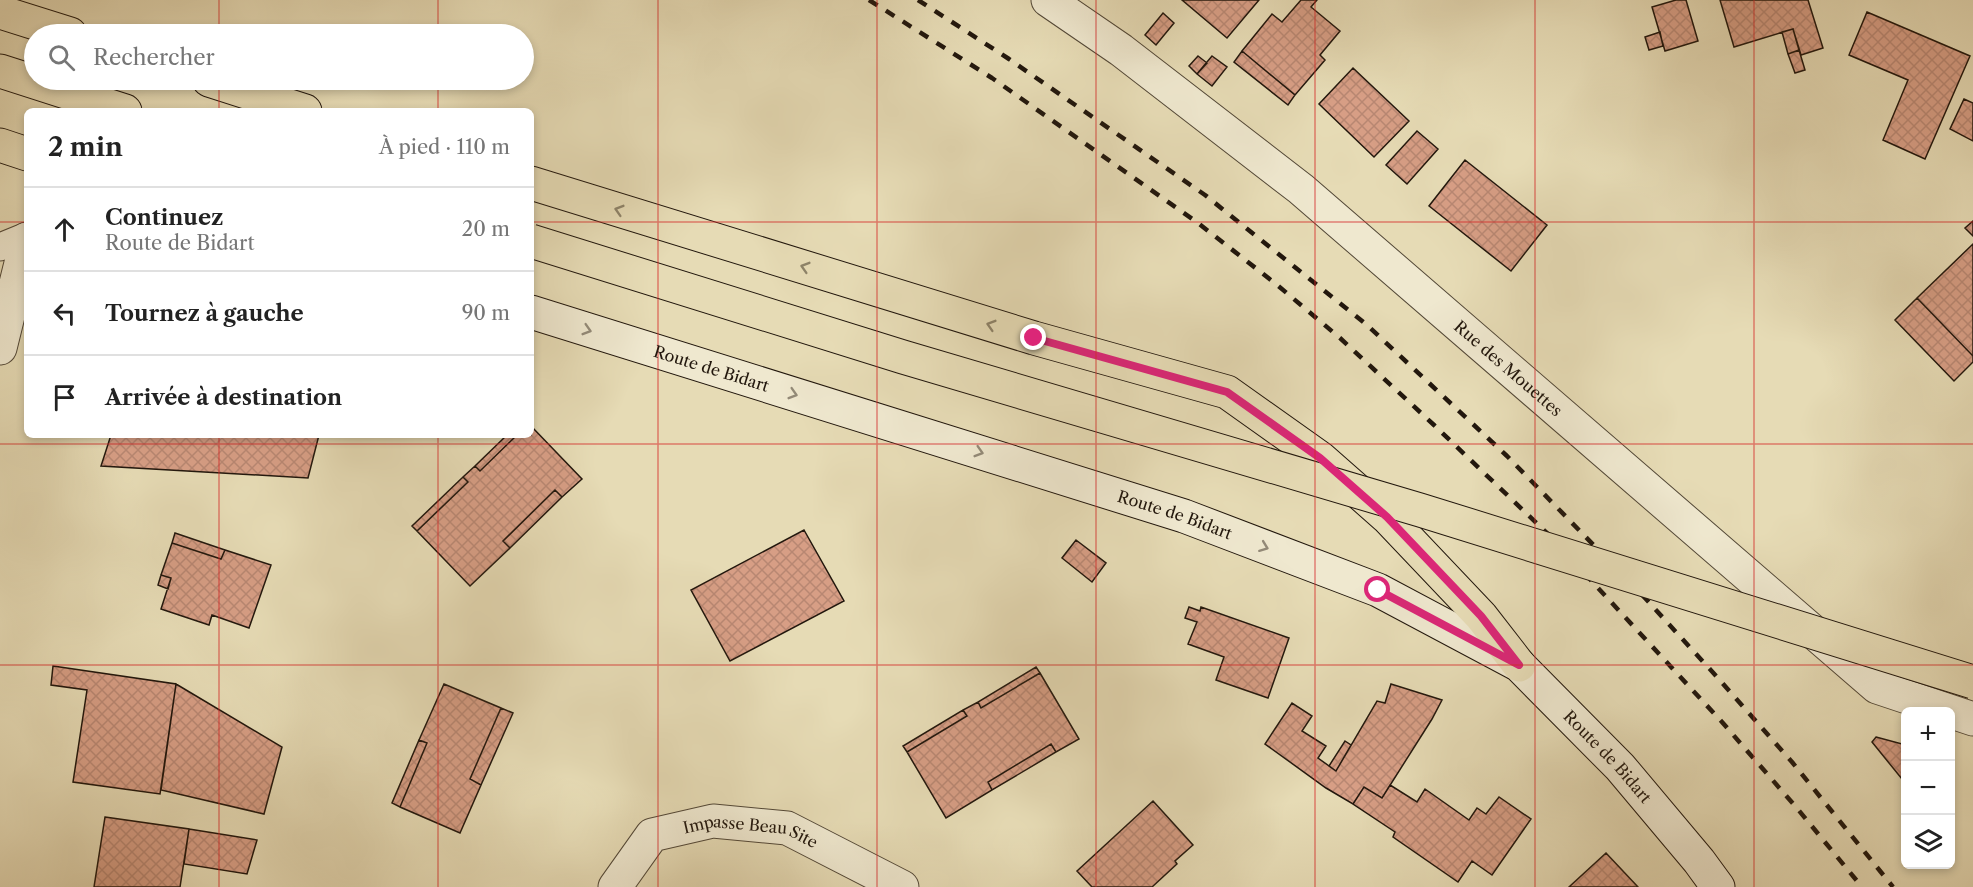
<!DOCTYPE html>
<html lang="fr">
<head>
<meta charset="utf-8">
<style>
  :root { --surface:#fff; --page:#f6f6f6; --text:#222; --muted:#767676; --line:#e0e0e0 }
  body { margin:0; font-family:"Libre Caslon Text",serif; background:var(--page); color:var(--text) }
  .controls { position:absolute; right:18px; bottom:18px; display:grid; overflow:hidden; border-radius:9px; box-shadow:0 3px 9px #0003 }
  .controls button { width:54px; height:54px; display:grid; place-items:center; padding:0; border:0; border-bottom:2px solid var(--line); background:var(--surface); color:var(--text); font:30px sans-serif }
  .stop { position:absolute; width:18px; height:18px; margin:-14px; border:4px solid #db2777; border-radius:50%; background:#fff }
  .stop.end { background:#db2777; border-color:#fff; box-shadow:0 2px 6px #0008 }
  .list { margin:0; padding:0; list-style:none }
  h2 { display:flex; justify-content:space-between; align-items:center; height:78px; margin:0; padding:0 24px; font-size:26px }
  h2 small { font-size:20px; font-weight:400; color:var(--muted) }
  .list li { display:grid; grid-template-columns:39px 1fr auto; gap:18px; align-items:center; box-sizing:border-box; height:84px; padding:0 24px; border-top:2px solid var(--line) }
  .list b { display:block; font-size:22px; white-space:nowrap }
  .list p { margin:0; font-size:20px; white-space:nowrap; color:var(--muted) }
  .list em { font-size:20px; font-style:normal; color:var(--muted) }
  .icon { flex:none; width:33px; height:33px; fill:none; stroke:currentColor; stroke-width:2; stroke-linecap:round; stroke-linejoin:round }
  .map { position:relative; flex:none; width:1973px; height:887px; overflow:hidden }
  .search { position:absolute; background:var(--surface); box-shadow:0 3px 9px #0003; left:24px; top:24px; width:510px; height:66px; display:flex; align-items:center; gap:15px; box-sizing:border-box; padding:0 21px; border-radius:33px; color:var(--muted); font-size:22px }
  .panel { position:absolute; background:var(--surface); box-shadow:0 3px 9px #0003; left:24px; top:108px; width:510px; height:330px; border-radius:9px }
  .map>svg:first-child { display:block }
  .building { fill:url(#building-cross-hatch); stroke:#22170d; stroke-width:1.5 }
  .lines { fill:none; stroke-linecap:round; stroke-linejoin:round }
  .lane-casing { stroke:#534837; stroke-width:29 }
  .street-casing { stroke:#534837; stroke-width:35 }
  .secondary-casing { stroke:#22170d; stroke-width:35 }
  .primary-casing { stroke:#22170d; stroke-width:35 }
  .lane { stroke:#efe8cf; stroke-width:27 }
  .street { stroke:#efe8cf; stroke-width:33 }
  .secondary { stroke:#efe8cf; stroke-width:33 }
  .primary { stroke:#e6dbb5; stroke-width:33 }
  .rail { stroke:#22170d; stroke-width:4.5; stroke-dasharray:10 10; stroke-linecap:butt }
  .primary-bridge-casing { stroke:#22170d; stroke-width:35; stroke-linecap:butt }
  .primary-bridge { stroke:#e6dbb5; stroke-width:33 }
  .oneway { stroke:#8e8369 }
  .oneway2 { stroke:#938a78 }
  .route { stroke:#db2777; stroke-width:8 }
  .grid { fill:none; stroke:#d62828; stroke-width:1.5; stroke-opacity:0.55 }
  .labels { text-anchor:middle; stroke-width:4.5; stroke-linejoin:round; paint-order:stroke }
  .street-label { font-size:16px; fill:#22170d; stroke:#efe8cf }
</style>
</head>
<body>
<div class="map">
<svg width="1973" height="887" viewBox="0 0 1973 887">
  <defs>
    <pattern id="building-cross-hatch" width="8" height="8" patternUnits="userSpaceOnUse" patternTransform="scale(1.5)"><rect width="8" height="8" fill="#d79e85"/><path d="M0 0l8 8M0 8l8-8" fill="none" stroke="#b88772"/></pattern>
  </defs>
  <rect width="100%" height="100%" fill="#e6dbb5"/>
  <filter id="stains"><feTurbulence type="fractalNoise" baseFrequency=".00333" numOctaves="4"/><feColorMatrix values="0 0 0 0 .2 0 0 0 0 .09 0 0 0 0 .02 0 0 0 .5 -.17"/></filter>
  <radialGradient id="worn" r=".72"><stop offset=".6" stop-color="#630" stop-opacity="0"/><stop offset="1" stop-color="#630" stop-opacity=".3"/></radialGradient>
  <path class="building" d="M1182 0H1259L1227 38Z
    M1301 0H1317L1311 7 1340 31 1320 55 1325 60 1295 95 1242 51 1272 14 1282 22Z
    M1676 0H1686L1698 41 1665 51 1652 7Z
    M1720 0H1808L1823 48 1801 55 1793 29 1734 47Z
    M1867 12 1970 56 1925 159 1883 140 1908 80 1849 55Z
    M1163 13 1174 23 1156 45 1145 35Z
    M1793 29 1799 50 1788 54 1782 32Z
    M1660 32 1663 46 1649 50 1645 37Z
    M1799 50 1805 70 1795 73 1788 54Z
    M1242 51 1295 95 1288 105 1234 62Z
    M1198 56 1207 63 1197 74 1189 66Z
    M1212 56 1227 67 1212 86 1197 74Z
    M1353 68 1409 121 1374 157 1319 104Z
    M1964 99 1973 103V141L1950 129Z
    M1417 131 1438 149 1407 184 1386 165Z
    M1465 160 1547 225 1511 271 1429 206Z
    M1973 221V236L1965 228Z
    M1973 244V356L1917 298Z
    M1917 298 1973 356V362L1954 381 1895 320Z
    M531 426 582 479 562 497 555 490 503 541 510 548 470 586 417 531 468 482 463 477 475 466 480 471 517 435H531Z
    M111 435H319L308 478 101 466Z
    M507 435H517L480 471 475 466Z
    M463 477 468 482 417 531 412 526Z
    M555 490 562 497 510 548 503 541Z
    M804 530 844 601 730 661 691 590Z
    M175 533 225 550 221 559 172 543Z
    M1076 540 1106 563 1092 582 1062 558Z
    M172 543 221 559 225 550 271 565 249 628 212 615 209 625 161 609 171 578 161 575Z
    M161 575 171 578 168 589 158 585Z
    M1189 607 1200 611 1201 607 1289 638 1268 698 1216 680 1224 657 1188 644 1197 622 1185 618Z
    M53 666 176 684 160 794 73 782 87 690 51 685Z
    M1036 667 1040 673 981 708 978 702Z
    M1040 673 1079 739 1056 752 1051 744 988 782 992 790 946 818 907 752 967 716 963 710 978 702 981 708Z
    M176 684 282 747 264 814 161 790Z
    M444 684 501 708 470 779 481 785 460 833 400 807 427 743 419 740Z
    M1391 684 1442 700 1432 719 1382 798 1364 787 1353 804 1326 788 1265 744 1292 703 1312 716 1302 731 1326 746 1318 758 1336 771 1377 701 1385 703Z
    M501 708 513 713 481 785 470 779Z
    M963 710 967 716 907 752 903 746Z
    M1876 737 1906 745V784L1872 742Z
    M419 740 427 743 400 807 392 803Z
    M1345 741 1351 745 1336 771 1329 766Z
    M1051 744 1056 752 992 790 988 782Z
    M1390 785 1417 802 1425 789 1469 820 1477 808 1486 814 1499 797 1531 819 1492 875 1472 861 1458 882 1393 837 1395 832 1353 804 1364 787 1382 798Z
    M1153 801 1193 845 1175 861 1177 864 1152 887H1092L1077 871Z
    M105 817 189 829 180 887H94Z
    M189 829 257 840 247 874 184 864Z
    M1606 853 1638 887H1569Z"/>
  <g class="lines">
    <defs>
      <path id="lane" d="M0 247 27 236"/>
      <g id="street">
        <path id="s1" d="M1048 0 1121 50 1301 189 1877 687 1973 719"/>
        <path d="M0 348 27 239"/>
        <path id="s2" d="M615 887 652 835 713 821 787 828 902 887"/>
      </g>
      <g id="secondary">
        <path id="s3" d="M531 312 1184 516 1378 590 1519 665 1620 767 1699 861 1718 887"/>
      </g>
      <path id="primary" d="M0 12 70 34
        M0 71 125 111
        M209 80 305 111
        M0 145 27 154
        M531 183 1034 338 1227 392 1320 458 1387 517 1481 616 1519 665"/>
    </defs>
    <use href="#lane" class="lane-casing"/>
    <use href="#street" class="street-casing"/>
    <use href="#secondary" class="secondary-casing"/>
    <use href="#primary" class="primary-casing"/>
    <use href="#lane" class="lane"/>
    <use href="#street" class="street"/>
    <use href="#secondary" class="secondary"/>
    <use href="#primary" class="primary"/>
    <path class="rail" d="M869 0 992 78 1198 223 1276 284 1340 338 1434 425 1550 536 1722 722 1796 807 1862 887
      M918 0 1009 59 1205 195 1367 325 1507 456 1645 598 1717 677 1792 762 1893 887"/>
    <defs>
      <path id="primary-bridge" d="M531 241 903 357 1420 510 1973 682"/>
    </defs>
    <use href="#primary-bridge" class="primary-bridge-casing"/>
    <use href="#primary-bridge" class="primary-bridge"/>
  </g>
  <defs><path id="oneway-chevron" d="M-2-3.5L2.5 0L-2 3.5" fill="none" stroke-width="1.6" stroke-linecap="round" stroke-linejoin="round" transform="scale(1.5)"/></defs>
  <g class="oneway">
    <use href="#oneway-chevron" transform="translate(619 210) rotate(-163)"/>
    <use href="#oneway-chevron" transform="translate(805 267) rotate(-163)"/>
    <use href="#oneway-chevron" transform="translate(991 325) rotate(-163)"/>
  </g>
  <g class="oneway2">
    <use href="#oneway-chevron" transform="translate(587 330) rotate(17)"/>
    <use href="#oneway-chevron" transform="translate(793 394) rotate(17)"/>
    <use href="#oneway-chevron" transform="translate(979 452) rotate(17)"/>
    <use href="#oneway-chevron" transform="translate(1264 547) rotate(21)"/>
  </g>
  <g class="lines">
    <path class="route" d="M1034 338 1227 392 1320 458 1387 517 1481 616 1519 665 1378 590"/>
  </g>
  <path class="grid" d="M219 0V34M438 0V34M658 0V887M877 0V887M1096 0V887M1315 0V887M1535 0V887M1754 0V887M219 80V111M438 80V111M0 222H27M531 222H1973M219 435V887M438 435V887M0 444H1973M0 665H1973"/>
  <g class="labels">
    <g class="street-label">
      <text dy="6" stroke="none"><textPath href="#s1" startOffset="590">Rue des Mouettes</textPath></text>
      <text dy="6" stroke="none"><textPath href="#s3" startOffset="189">Route de Bidart</textPath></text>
      <text dy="6" stroke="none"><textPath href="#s3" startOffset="675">Route de Bidart</textPath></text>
      <text dy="6" stroke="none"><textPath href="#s3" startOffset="1179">Route de Bidart</textPath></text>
      <text dy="6" stroke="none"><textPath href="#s2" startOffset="165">Impasse Beau Site</textPath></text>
    </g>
  </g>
  <rect width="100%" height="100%" filter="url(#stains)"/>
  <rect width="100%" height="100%" fill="url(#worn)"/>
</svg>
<div class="controls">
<button>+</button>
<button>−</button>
<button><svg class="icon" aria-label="layers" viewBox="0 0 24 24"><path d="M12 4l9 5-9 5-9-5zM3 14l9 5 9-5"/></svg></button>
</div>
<div class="stop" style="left:1378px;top:590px"></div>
<div class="stop end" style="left:1034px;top:338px"></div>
<div class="search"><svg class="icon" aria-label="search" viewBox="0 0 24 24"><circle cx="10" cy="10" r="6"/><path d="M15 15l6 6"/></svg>Rechercher</div>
<section class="panel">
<h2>2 min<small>À pied · 110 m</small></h2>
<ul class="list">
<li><svg class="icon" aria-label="ahead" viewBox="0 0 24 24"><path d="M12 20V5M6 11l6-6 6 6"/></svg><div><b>Continuez</b><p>Route de Bidart</p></div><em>20 m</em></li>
<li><svg class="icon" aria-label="left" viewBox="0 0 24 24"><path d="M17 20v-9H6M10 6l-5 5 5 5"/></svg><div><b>Tournez à gauche</b></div><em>90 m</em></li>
<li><svg class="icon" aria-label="arrive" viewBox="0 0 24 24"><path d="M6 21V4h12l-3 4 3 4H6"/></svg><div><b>Arrivée à destination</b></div></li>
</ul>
</section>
</div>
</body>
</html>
